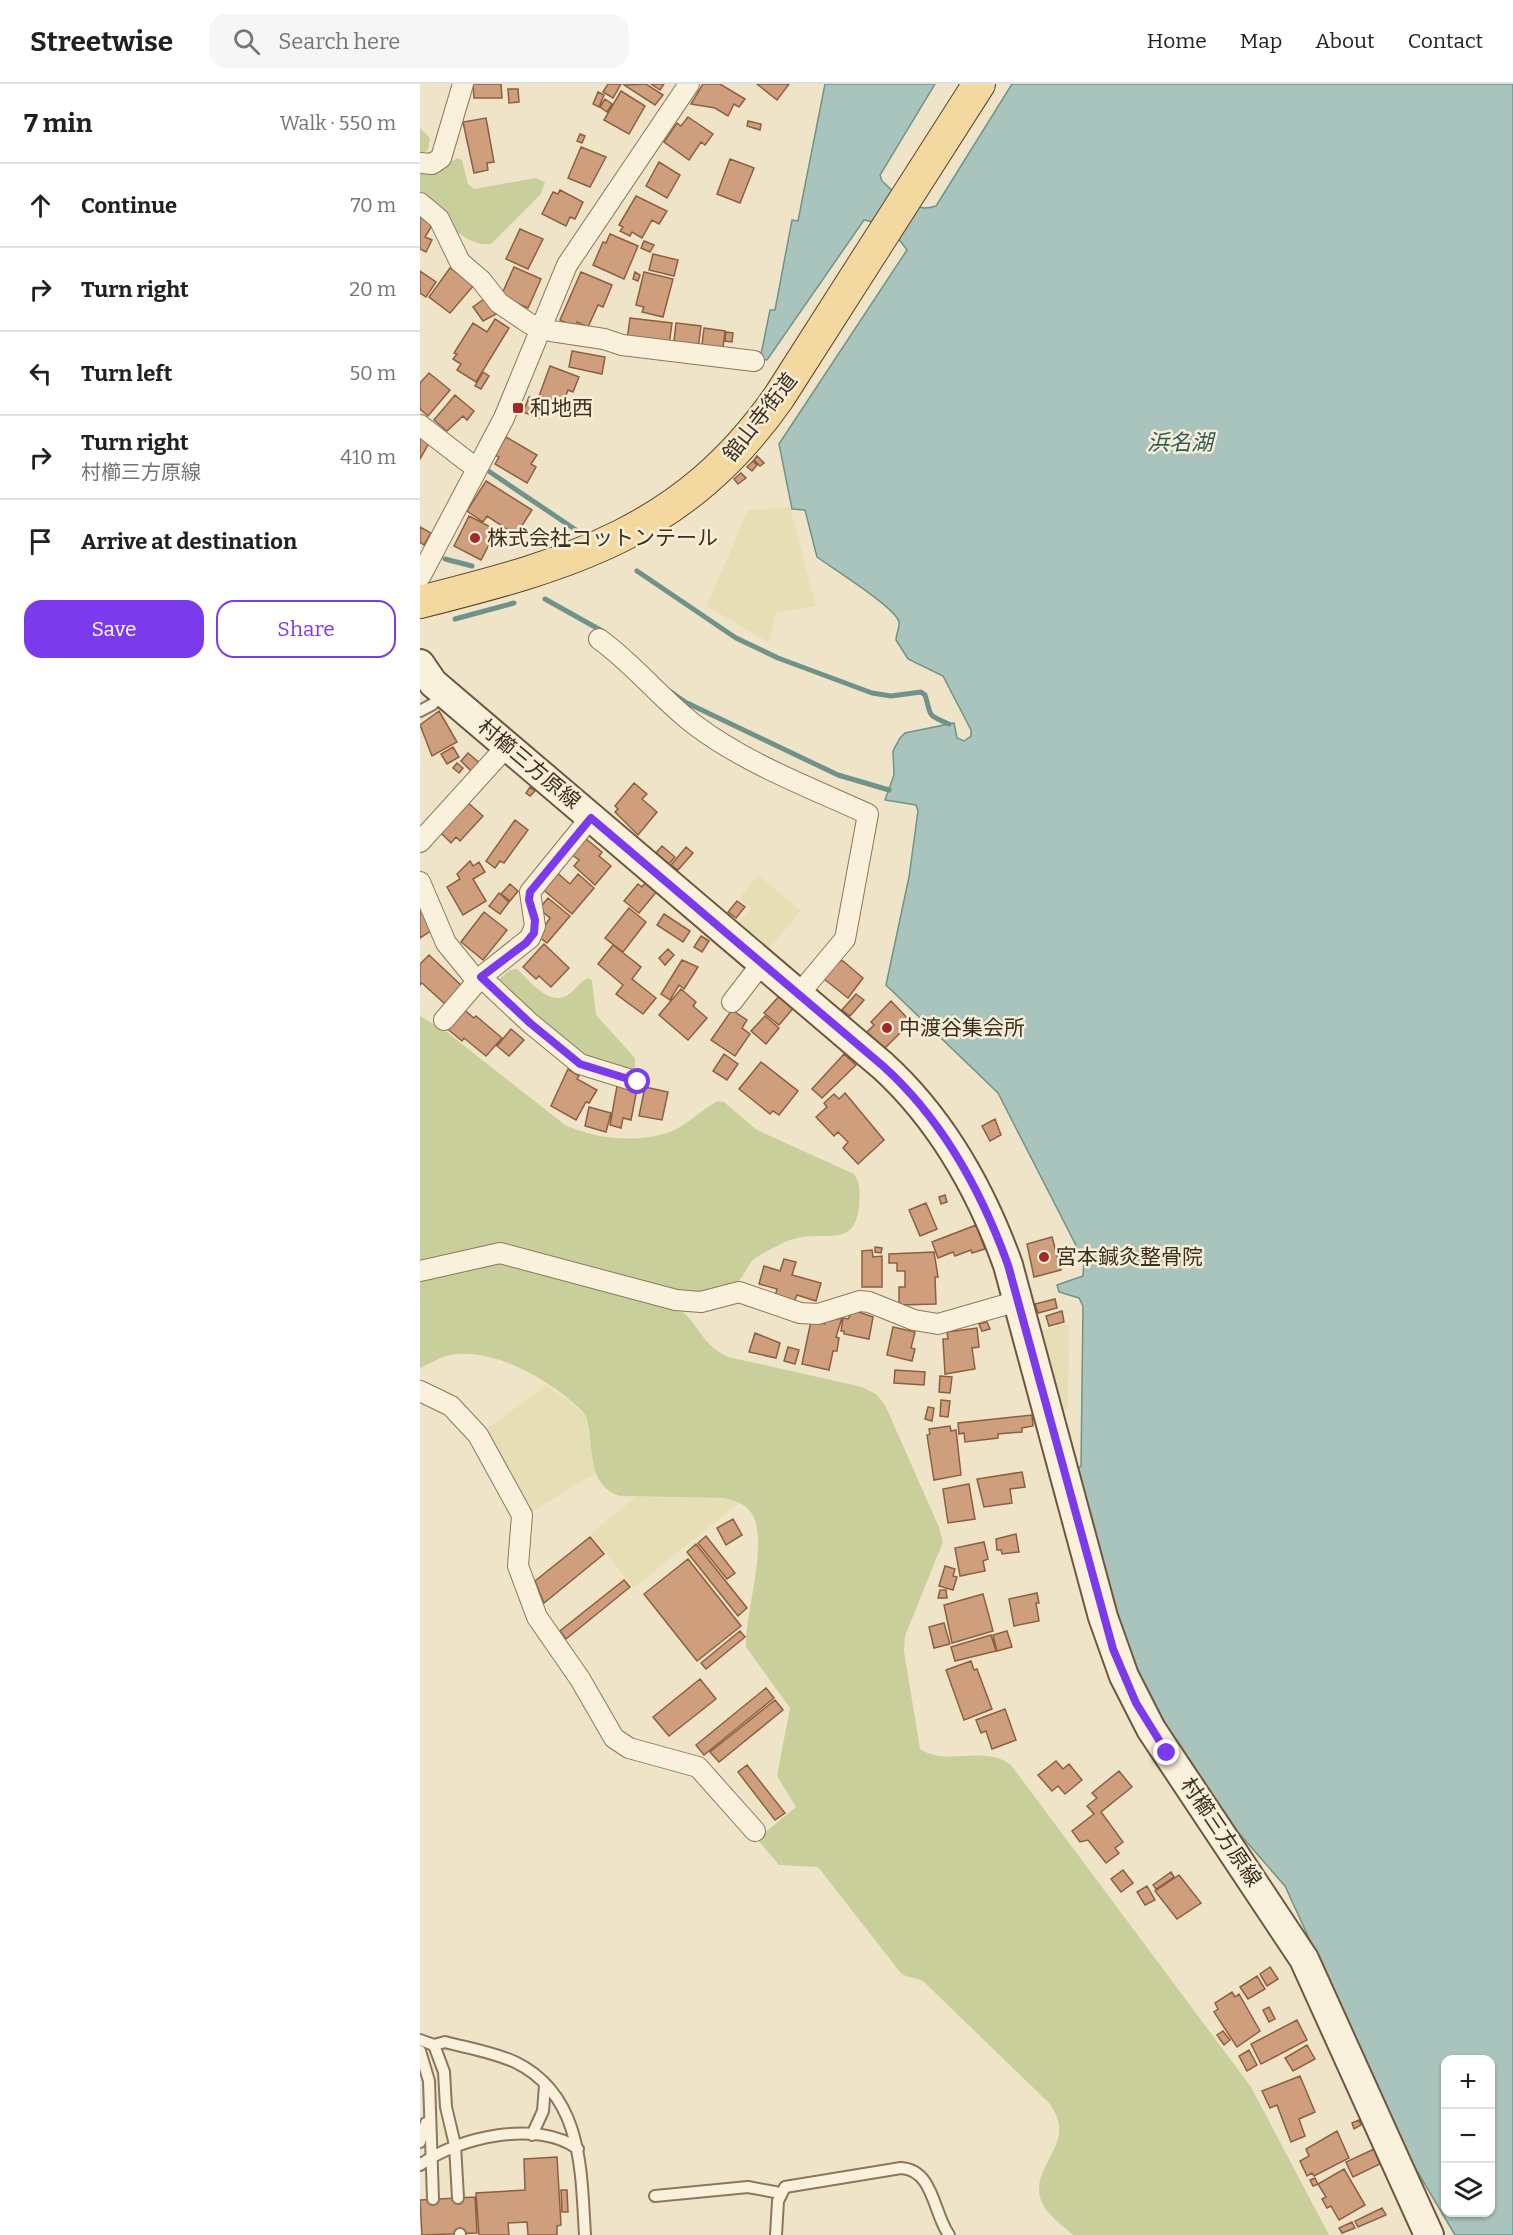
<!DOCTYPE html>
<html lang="en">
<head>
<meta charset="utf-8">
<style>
  :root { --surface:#fff; --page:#f6f6f6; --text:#202124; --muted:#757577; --line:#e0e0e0; --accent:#7c3aed }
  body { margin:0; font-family:Bitter,"Noto Sans JP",serif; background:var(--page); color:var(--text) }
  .controls { position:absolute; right:18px; bottom:18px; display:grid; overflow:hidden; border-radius:12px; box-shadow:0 2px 4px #0004 }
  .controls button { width:54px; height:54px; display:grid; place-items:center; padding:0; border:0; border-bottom:2px solid var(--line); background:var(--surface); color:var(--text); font:30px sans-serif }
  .stop { position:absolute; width:18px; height:18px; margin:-14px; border:4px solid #7c3aed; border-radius:50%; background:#fff }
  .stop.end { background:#7c3aed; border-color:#fff; box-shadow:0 2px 6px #0008 }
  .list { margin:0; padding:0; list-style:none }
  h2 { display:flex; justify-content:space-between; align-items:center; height:78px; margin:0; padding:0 24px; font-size:26px }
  h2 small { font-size:20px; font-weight:400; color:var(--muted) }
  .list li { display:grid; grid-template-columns:39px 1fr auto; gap:18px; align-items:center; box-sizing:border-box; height:84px; padding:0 24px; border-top:2px solid var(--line) }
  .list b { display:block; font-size:22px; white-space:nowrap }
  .list p { margin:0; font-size:20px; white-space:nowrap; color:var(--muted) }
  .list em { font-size:20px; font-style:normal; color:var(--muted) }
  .actions { display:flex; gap:12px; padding:18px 24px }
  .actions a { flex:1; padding:14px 0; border:2px solid var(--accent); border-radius:18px; text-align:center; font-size:21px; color:var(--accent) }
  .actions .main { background:var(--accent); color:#fff }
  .icon { flex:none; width:33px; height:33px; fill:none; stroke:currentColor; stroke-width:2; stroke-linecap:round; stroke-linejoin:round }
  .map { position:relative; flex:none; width:1093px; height:2151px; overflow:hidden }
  header { display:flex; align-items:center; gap:36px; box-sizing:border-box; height:84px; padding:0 30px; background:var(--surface); border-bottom:2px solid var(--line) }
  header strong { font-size:28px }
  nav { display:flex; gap:33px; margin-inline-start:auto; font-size:21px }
  .search { width:420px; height:54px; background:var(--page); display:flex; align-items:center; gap:15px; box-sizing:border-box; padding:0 21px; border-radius:18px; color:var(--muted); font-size:22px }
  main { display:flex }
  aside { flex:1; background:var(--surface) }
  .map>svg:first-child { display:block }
  .farmland { fill:#e6deb5 }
  .green { fill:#c9cf9b }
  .water { fill:#a9c4bc; stroke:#6f938a; stroke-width:1.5; fill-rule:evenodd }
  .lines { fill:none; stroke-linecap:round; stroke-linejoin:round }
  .stream { stroke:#6f938a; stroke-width:5 }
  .building { fill:#cf9f7d; stroke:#8d5f41; stroke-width:1.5 }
  .lane-casing { stroke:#8d765c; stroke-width:14 }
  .street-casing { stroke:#8d765c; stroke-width:22 }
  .secondary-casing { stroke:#6f573f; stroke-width:32 }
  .primary-casing { stroke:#5b4430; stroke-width:34 }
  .lane { stroke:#faf1dc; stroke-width:10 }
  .street { stroke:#faf1dc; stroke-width:20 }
  .secondary { stroke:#faf1dc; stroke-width:28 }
  .primary { stroke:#f3d9a0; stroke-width:32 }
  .route { stroke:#7c3aed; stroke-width:8 }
  .poi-dot { fill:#9e2a2b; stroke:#f7eed8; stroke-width:2 }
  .labels { text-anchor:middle; stroke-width:5; stroke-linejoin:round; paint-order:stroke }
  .poi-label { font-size:21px; fill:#3d2e20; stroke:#f7eed8; text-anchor:start }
  .street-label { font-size:21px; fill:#3d2e20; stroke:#f7eed8 }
  .water-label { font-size:22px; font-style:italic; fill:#2f5d5a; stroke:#f7eed8 }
</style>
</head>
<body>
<header>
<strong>Streetwise</strong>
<div class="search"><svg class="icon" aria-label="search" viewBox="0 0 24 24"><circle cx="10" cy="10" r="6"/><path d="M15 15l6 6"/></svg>Search here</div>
<nav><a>Home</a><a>Map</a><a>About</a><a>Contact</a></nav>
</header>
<main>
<aside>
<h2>7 min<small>Walk · 550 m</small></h2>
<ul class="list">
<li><svg class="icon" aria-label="ahead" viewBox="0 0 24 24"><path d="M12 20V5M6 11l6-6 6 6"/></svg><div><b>Continue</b></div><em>70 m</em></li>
<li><svg class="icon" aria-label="right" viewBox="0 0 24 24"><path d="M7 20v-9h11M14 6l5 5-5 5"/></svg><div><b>Turn right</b></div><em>20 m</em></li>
<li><svg class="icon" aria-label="left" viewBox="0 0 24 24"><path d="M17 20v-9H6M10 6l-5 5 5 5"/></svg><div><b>Turn left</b></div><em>50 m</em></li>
<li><svg class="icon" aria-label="right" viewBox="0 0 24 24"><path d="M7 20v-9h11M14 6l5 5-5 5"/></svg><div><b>Turn right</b><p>村櫛三方原線</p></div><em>410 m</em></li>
<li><svg class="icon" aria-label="arrive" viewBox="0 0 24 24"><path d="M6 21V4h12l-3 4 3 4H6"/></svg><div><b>Arrive at destination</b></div></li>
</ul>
<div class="actions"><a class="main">Save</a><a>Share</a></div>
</aside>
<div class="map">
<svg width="1093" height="2151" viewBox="0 0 1093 2151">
  <rect width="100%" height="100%" fill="#f0e4c8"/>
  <path class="farmland" d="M370 423 396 522 356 529 348 558 287 522 328 426Z
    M338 791 381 827 348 866 318 840 331 824 319 814Z
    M649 1239 648 1325 642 1327 620 1247Z
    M127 1301 165 1330 176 1389 108 1430 64 1347Z
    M216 1413 304 1414 320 1418 214 1504 170 1450Z"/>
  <path class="green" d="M0 44 10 54 8 66 0 71Z
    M38 74 42 76 48 100 54 105 116 94 125 98 121 110 71 160C43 164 17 128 0 110V86L20 83Z
    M97 885C110 897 130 924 149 910 156 905 160 898 167 894L172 896 176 931 215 974V985L211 989 163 975 78 896 90 886Z
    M0 932 28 949 145 1041C175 1055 215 1059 247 1049 263 1044 277 1030 291 1021L298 1017 304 1018 337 1046 434 1090C441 1100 440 1109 439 1121 435 1171 398 1140 361 1160 352 1165 341 1169 333 1176 325 1185 324 1195 313 1201L269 1211 90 1164 0 1180Z
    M72 1176 253 1222C280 1236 277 1258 308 1273L442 1303 456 1310 465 1321 519 1443 523 1458 485 1552 484 1567 500 1665C527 1683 564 1660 591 1681L831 2003 909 2151H653C641 2140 624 2129 620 2113 613 2086 646 2063 638 2037 637 2031 633 2025 630 2020L504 1898C496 1892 487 1895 480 1888L398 1783 359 1781 337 1755 376 1723 357 1692 370 1624 326 1563C324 1530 352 1451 329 1426 322 1418 314 1417 304 1414L200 1412C164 1400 176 1360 165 1330 136 1299 74 1262 30 1271 19 1273 10 1280 0 1284V1194Z"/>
  <path class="water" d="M405 0H515L460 91 462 97C479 112 492 130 516 122L592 0H1093V2151H1035L991 2077 865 1802 817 1747 743 1637 716 1587 697 1533 657 1385 661 1382 663 1222 659 1214 639 1208 637 1201 663 1192 664 1177 578 1009 466 901 489 793 498 727 496 721 465 716 474 691 473 667 480 654 485 649 534 639 537 654 544 657 551 652V646L523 592 488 575 476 556C476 550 480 543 479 538 476 524 412 484 397 473L385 426 372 425 359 360 487 166C476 150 464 139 444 136L347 276 340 275 350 226H355L372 136 378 137ZM1026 1976H1070V2128H1026Z"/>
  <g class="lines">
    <path class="stream" d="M67 386 159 448
      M25 475 52 482
      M217 487 316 554 358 574 452 609 471 612 501 608 505 611C512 632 505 630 529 640
      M125 515 184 548
      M35 535 94 519
      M251 608 265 618 418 691 469 706"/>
  </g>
  <path class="building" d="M53 0H81L82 14H54Z
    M188 0H201L193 14 183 8Z
    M226 0 243 11 235 21 204 1Z
    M231 0H244L240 6Z
    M283 0H300L325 15 319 23 314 20 308 32 295 24 271 20Z
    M337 0H369L357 16Z
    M88 5H98L99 18 89 19Z
    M201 7 225 22 209 50 184 36Z
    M178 8 184 11 179 23 173 20Z
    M185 15 192 20 187 28 180 23Z
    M268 33 293 50 285 61 281 58 269 76 244 58 257 39 261 42Z
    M66 34 74 78 67 79 68 86 54 89 43 38Z
    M328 37 341 40 340 46 327 42Z
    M160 50 165 52 162 59 157 57Z
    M161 63 186 73 170 103 148 94Z
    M310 75 334 84 320 119 297 110Z
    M239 78 260 91 247 114 226 102Z
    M140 106 163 118 155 135 150 133 146 142 122 130 133 108 138 110Z
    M216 112 247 127 239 140 232 136 222 154 212 148 210 152 200 147 203 143 199 141Z
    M0 130 14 138 5 153 12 156 6 168 0 165Z
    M100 145 123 155 108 185 86 175Z
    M190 150 218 162 204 195 173 181 183 158 186 159Z
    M224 157 234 161 230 168 221 164Z
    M233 170 258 176 254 192 229 186Z
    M94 183 121 195 108 224 81 212Z
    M30 184 54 201 30 229 9 213Z
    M0 187 16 198 6 213 0 209Z
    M161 188 192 201 183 223 178 221 168 243 157 238 155 243 140 236Z
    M215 188 220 191 218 197 213 195Z
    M224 188 253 195 243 233 222 228 224 223 216 221Z
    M67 213 78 229 63 237 53 223Z
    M210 234 252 239 249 261 207 256Z
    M75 235 89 244 56 298 37 286 41 280 33 275 37 270 34 269 53 239 67 248Z
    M256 239 281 242 278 265 258 262 259 258 254 257Z
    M284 244 305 247 303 264 282 261Z
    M306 248 313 249 312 258 305 257Z
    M152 267 185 273 182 290 149 283Z
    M130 282 159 293 153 308 148 306 141 324 118 315Z
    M63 288 69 292 61 305 55 302Z
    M9 289 30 306 8 332 0 325V299Z
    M35 311 54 327 47 336 43 332 27 347 14 336Z
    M109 313 125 319 119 334 103 328Z
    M86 353 117 371 111 380 116 383 107 399 75 380 79 373 75 371Z
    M0 354 9 359 0 375Z
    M337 372 344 379 340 382 334 376Z
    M333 377 337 381 332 387 327 383Z
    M321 389 326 394 318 400 314 395Z
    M66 397 112 426 96 451 67 432 63 438 47 427Z
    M49 432 86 451 81 462 71 457 61 476 34 462Z
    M0 443 11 449 4 461 0 458Z
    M19 627 37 658 12 672 0 641Z
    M33 663 39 673 27 680 21 670Z
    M48 669 61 680 53 689 41 677Z
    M37 679 43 684 39 689 33 684Z
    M214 699 227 710 222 715 237 728 218 751 195 728 198 725 195 722Z
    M110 703 115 707 110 712 106 709Z
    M46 717 63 732 40 757 36 753 31 759 19 747Z
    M95 736 108 746 84 779 80 777 75 784 66 777Z
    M165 754 182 768 179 772 191 782 175 801 154 782 159 776 151 770Z
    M242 762 255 773 249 780 236 769Z
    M266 763 273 769 258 786 251 781Z
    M50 777 53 782 59 778 65 788 53 795 66 817 43 831 27 803 40 795 37 790Z
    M134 786 150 800 158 790 174 804 152 830 120 803Z
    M226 798 237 807 219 829 204 817 218 800 222 803Z
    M90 800 98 807 90 817 81 810Z
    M79 809 89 818 80 830 69 822Z
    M128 814 150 832 127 859 118 852 130 834 119 825Z
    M317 817 325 823 316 834 308 828Z
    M0 824 12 846 0 854Z
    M209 824 226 838 203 868 185 854Z
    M64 828 87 846 63 876 41 858Z
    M244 830 270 847 263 858 237 841Z
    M281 852 289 857 282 868 274 863Z
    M124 860 149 884 131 903 119 892 116 895 103 883Z
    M193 861 221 883 212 895 236 914 223 930 196 910 203 901 178 880Z
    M248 865 254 871 245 881 239 874Z
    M9 871 44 904 25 920 2 899 0 901V880Z
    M262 876 278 883 264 905 259 901 250 916 241 910Z
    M419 877H423L443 894 428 914 404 895Z
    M261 905 276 918 273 922 287 934 268 956 239 931Z
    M361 910 375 922 359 941 344 929Z
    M436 910 444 916 430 932 422 926Z
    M471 917 491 938 464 965 447 948 454 941 451 938Z
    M42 924 54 934 56 932 82 954 66 972 44 954 42 957 25 943Z
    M312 926 327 936 322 944 330 950 315 972 291 956Z
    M345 932 359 944 346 960 331 947Z
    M91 945 104 956 89 972 77 962Z
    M304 970 318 980 307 996 293 987Z
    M424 970 436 981 402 1014 392 1005Z
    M341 978 378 1007 359 1031 353 1027 350 1030 319 1005Z
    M148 985 159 992 157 995 177 1006 169 1019 166 1018 156 1036 131 1022Z
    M197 1002 217 1005 211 1036 203 1034 201 1044 190 1041Z
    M225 1003 248 1008 242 1036 219 1032Z
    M425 1009 464 1056 438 1080 423 1064 428 1058 418 1048 414 1052 396 1033 407 1023 404 1019 414 1010 419 1015Z
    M169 1023 191 1029 186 1048 165 1042Z
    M575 1035 581 1051 570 1057 562 1042Z
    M525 1111 527 1118 521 1120 519 1113Z
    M506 1119 517 1145 500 1152 489 1126Z
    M556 1141 565 1165 552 1169 551 1166 535 1172 533 1168 518 1174 512 1158Z
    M632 1153 641 1186 614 1193 607 1160Z
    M455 1163 462 1164 461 1169 455 1168Z
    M452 1166 453 1173 462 1172V1203H442V1167Z
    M514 1168 518 1193H515L516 1220 479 1221V1203H485V1187H477V1179H469V1170Z
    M364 1175 376 1178 372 1191 401 1199 396 1217 377 1211 374 1218 355 1213 357 1205 339 1200 344 1182 360 1187Z
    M635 1215 637 1224 618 1229 615 1220Z
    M433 1226 453 1233 449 1255 424 1250V1247H421L423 1234 428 1235Z
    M642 1227 644 1238 629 1242 626 1232Z
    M422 1234 416 1253 419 1254 417 1267H413L409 1286 382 1280 391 1237 405 1240 406 1237Z
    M567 1238 570 1245 562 1247 559 1240Z
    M473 1243 495 1248 491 1264 495 1265 492 1277 467 1271Z
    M557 1244 559 1263 552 1264 555 1285 525 1290 523 1255H528L527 1248Z
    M335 1249 360 1259 356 1274 329 1268Z
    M368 1263 379 1266 375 1280 364 1277Z
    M475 1286 505 1288 504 1301 474 1299Z
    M520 1292 532 1293 530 1309 519 1308Z
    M521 1316 530 1317 528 1333 520 1332Z
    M508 1323 514 1324 512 1337 505 1335Z
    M612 1331 613 1342 602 1344V1348L578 1350V1354L545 1358 544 1349 539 1350 538 1339Z
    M530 1342 531 1347 536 1346 541 1391 514 1396 507 1351 510 1350 509 1345Z
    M602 1388 605 1403 590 1405 592 1419 564 1423 557 1395Z
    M549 1400 555 1435 528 1439 523 1405Z
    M313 1435 322 1451 306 1461 297 1444Z
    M596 1450 599 1468 582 1470 581 1466H577L576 1455Z
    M286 1452 315 1489 307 1495 278 1459Z
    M170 1453 184 1470 124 1519 115 1497Z
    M564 1458 568 1475 563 1477 565 1487 540 1492 535 1464Z
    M276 1460 327 1524 318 1532 267 1468Z
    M268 1475 321 1542 277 1577 224 1510Z
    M525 1482 535 1485 533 1492 537 1493 533 1506 519 1502Z
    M204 1496 210 1503 146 1555 140 1547Z
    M520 1506H526L527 1514H518Z
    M617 1509 619 1519H616L619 1537 594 1542 589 1515Z
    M563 1510 573 1547 532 1559 524 1521Z
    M524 1539 530 1560 514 1564 509 1543Z
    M320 1547 325 1553 286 1585 281 1579Z
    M587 1547 592 1563 577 1567 573 1551Z
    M571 1551 576 1567 535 1577 531 1563Z
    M551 1577 554 1586 557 1585 572 1625 544 1636 526 1586Z
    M280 1595 296 1615 249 1652 233 1633Z
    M346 1604 354 1614 284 1671 276 1661Z
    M355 1616 363 1626 299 1678 290 1668Z
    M585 1625 596 1656 572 1665 566 1647 561 1649 556 1636Z
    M636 1677 643 1685 649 1680 662 1696 645 1710 638 1702 632 1707 618 1691Z
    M327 1681 365 1729 355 1736 318 1688Z
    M699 1687 712 1703 681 1728 703 1758 695 1764 699 1769 686 1779 668 1756 660 1758 652 1747 674 1730 667 1722 677 1714 672 1709Z
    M703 1786 713 1799 701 1808 691 1795Z
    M751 1788 754 1793 736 1805 733 1801Z
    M759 1791 781 1819 757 1835 735 1807Z
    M727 1802 735 1816 725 1821 717 1808Z
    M850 1883 858 1895 847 1902 840 1890Z
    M837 1892 845 1905 828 1915 820 1903Z
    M812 1908 815 1913 819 1910 840 1947 817 1963 794 1928 798 1925 795 1919Z
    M849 1923 855 1935 849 1938 843 1926Z
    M877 1936 887 1956 841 1980 831 1960Z
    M803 1947 810 1956 804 1961 797 1951Z
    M887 1961 895 1975 873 1987 865 1974Z
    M829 1966 837 1981 827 1987 819 1972Z
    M880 1992 895 2028 879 2035 885 2052 871 2058 857 2021 850 2024 842 2007Z
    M939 2036 941 2041 934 2045 932 2039Z
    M917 2047 929 2074 894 2092 892 2089 887 2092 880 2077 889 2072 886 2065Z
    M954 2065 960 2080 933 2093 926 2078Z
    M137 2073 141 2141 137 2142V2151H108L107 2138 88 2139 89 2151H59L56 2109 105 2106 104 2075Z
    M924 2085 945 2121 919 2136 911 2122 907 2124 902 2115 906 2113 898 2100Z
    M895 2094 898 2100 893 2102 890 2096Z
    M141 2106H147L148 2128H142Z
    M55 2113 57 2149 2 2151 0 2116Z
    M962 2124 966 2131 938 2143 935 2137Z
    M932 2138 935 2144 922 2149 919 2144Z"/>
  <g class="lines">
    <defs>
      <path id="lane" d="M0 627 13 620 23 609
        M0 1956 14 1961 24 1988 26 2023 35 2061 38 2114
        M14 1961 25 1958C48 1964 73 1968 95 1978 163 2011 161 2087 165 2151
        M0 1967 9 1997 13 2115
        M112 2051 123 2027 125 2001
        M0 2058 6 2039
        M0 2081C38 2053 118 2035 158 2065
        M235 2112 328 2103 360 2109
        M40 2150V2151
        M356 2151 358 2117 365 2103 481 2084C514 2086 513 2129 529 2151"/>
      <path id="street" d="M0 79 12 80 21 74 43 0
        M0 119 19 135 40 178 61 196 79 219 110 240 131 247 184 255 202 261 334 277
        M0 341 57 385
        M0 493 84 334 147 181 269 0
        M179 555C214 580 241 615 275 641 325 679 391 704 448 730L425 855 379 910
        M0 758 87 662
        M0 798 26 859 57 897
        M61 893 110 939 160 980 218 998
        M312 918 342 879
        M24 936 61 893 110 854 115 842 110 808 171 733
        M0 1187 80 1169 256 1216 281 1218 319 1208 380 1229 398 1230 440 1217 449 1218 494 1236 518 1240 598 1217
        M0 1307 31 1322 58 1351 102 1431 98 1482 117 1533 160 1595 194 1654 209 1664 278 1683 335 1747"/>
      <path id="secondary" d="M0 580 13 599 463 982C523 1037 561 1106 588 1181L683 1533 704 1592 731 1645 884 1875 1009 2151"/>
      <path id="primary" d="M0 518C151 480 265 448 359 313L559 0"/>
    </defs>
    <use href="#lane" class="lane-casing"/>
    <use href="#street" class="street-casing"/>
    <use href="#secondary" class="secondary-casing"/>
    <use href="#primary" class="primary-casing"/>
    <use href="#lane" class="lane"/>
    <use href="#street" class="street"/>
    <use href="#secondary" class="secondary"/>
    <use href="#primary" class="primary"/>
  </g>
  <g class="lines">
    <path class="route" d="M218 998 160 980 110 939 61 893 106 859 114 849 115 836 109 816 110 808 171 734 463 982C523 1036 561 1106 588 1181L693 1565 716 1619 747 1669"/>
  </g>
  <g class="poi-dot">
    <rect x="92" y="318" width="12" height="12" rx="3"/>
    <circle cx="55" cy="454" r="6"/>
    <circle cx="467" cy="944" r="6"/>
    <circle cx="624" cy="1173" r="6"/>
  </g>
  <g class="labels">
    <g class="poi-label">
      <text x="110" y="331">和地西</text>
      <text x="67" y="461">株式会社コットンテール</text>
      <text x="479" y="951">中渡谷集会所</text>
      <text x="636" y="1180">宮本鍼灸整骨院</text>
    </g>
    <g class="street-label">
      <text transform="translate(340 333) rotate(-52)" y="7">舘山寺街道</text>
      <text transform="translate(109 680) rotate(40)" y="7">村櫛三方原線</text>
      <text transform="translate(801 1748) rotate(56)" y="7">村櫛三方原線</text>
    </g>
    <g class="water-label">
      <text x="760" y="366">浜名湖</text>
    </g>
  </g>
</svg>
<div class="controls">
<button>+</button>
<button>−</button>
<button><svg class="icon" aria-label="layers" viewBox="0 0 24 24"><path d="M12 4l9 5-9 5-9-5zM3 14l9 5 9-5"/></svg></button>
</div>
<div class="stop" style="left:218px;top:998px"></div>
<div class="stop end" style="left:747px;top:1669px"></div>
</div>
</main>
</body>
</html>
